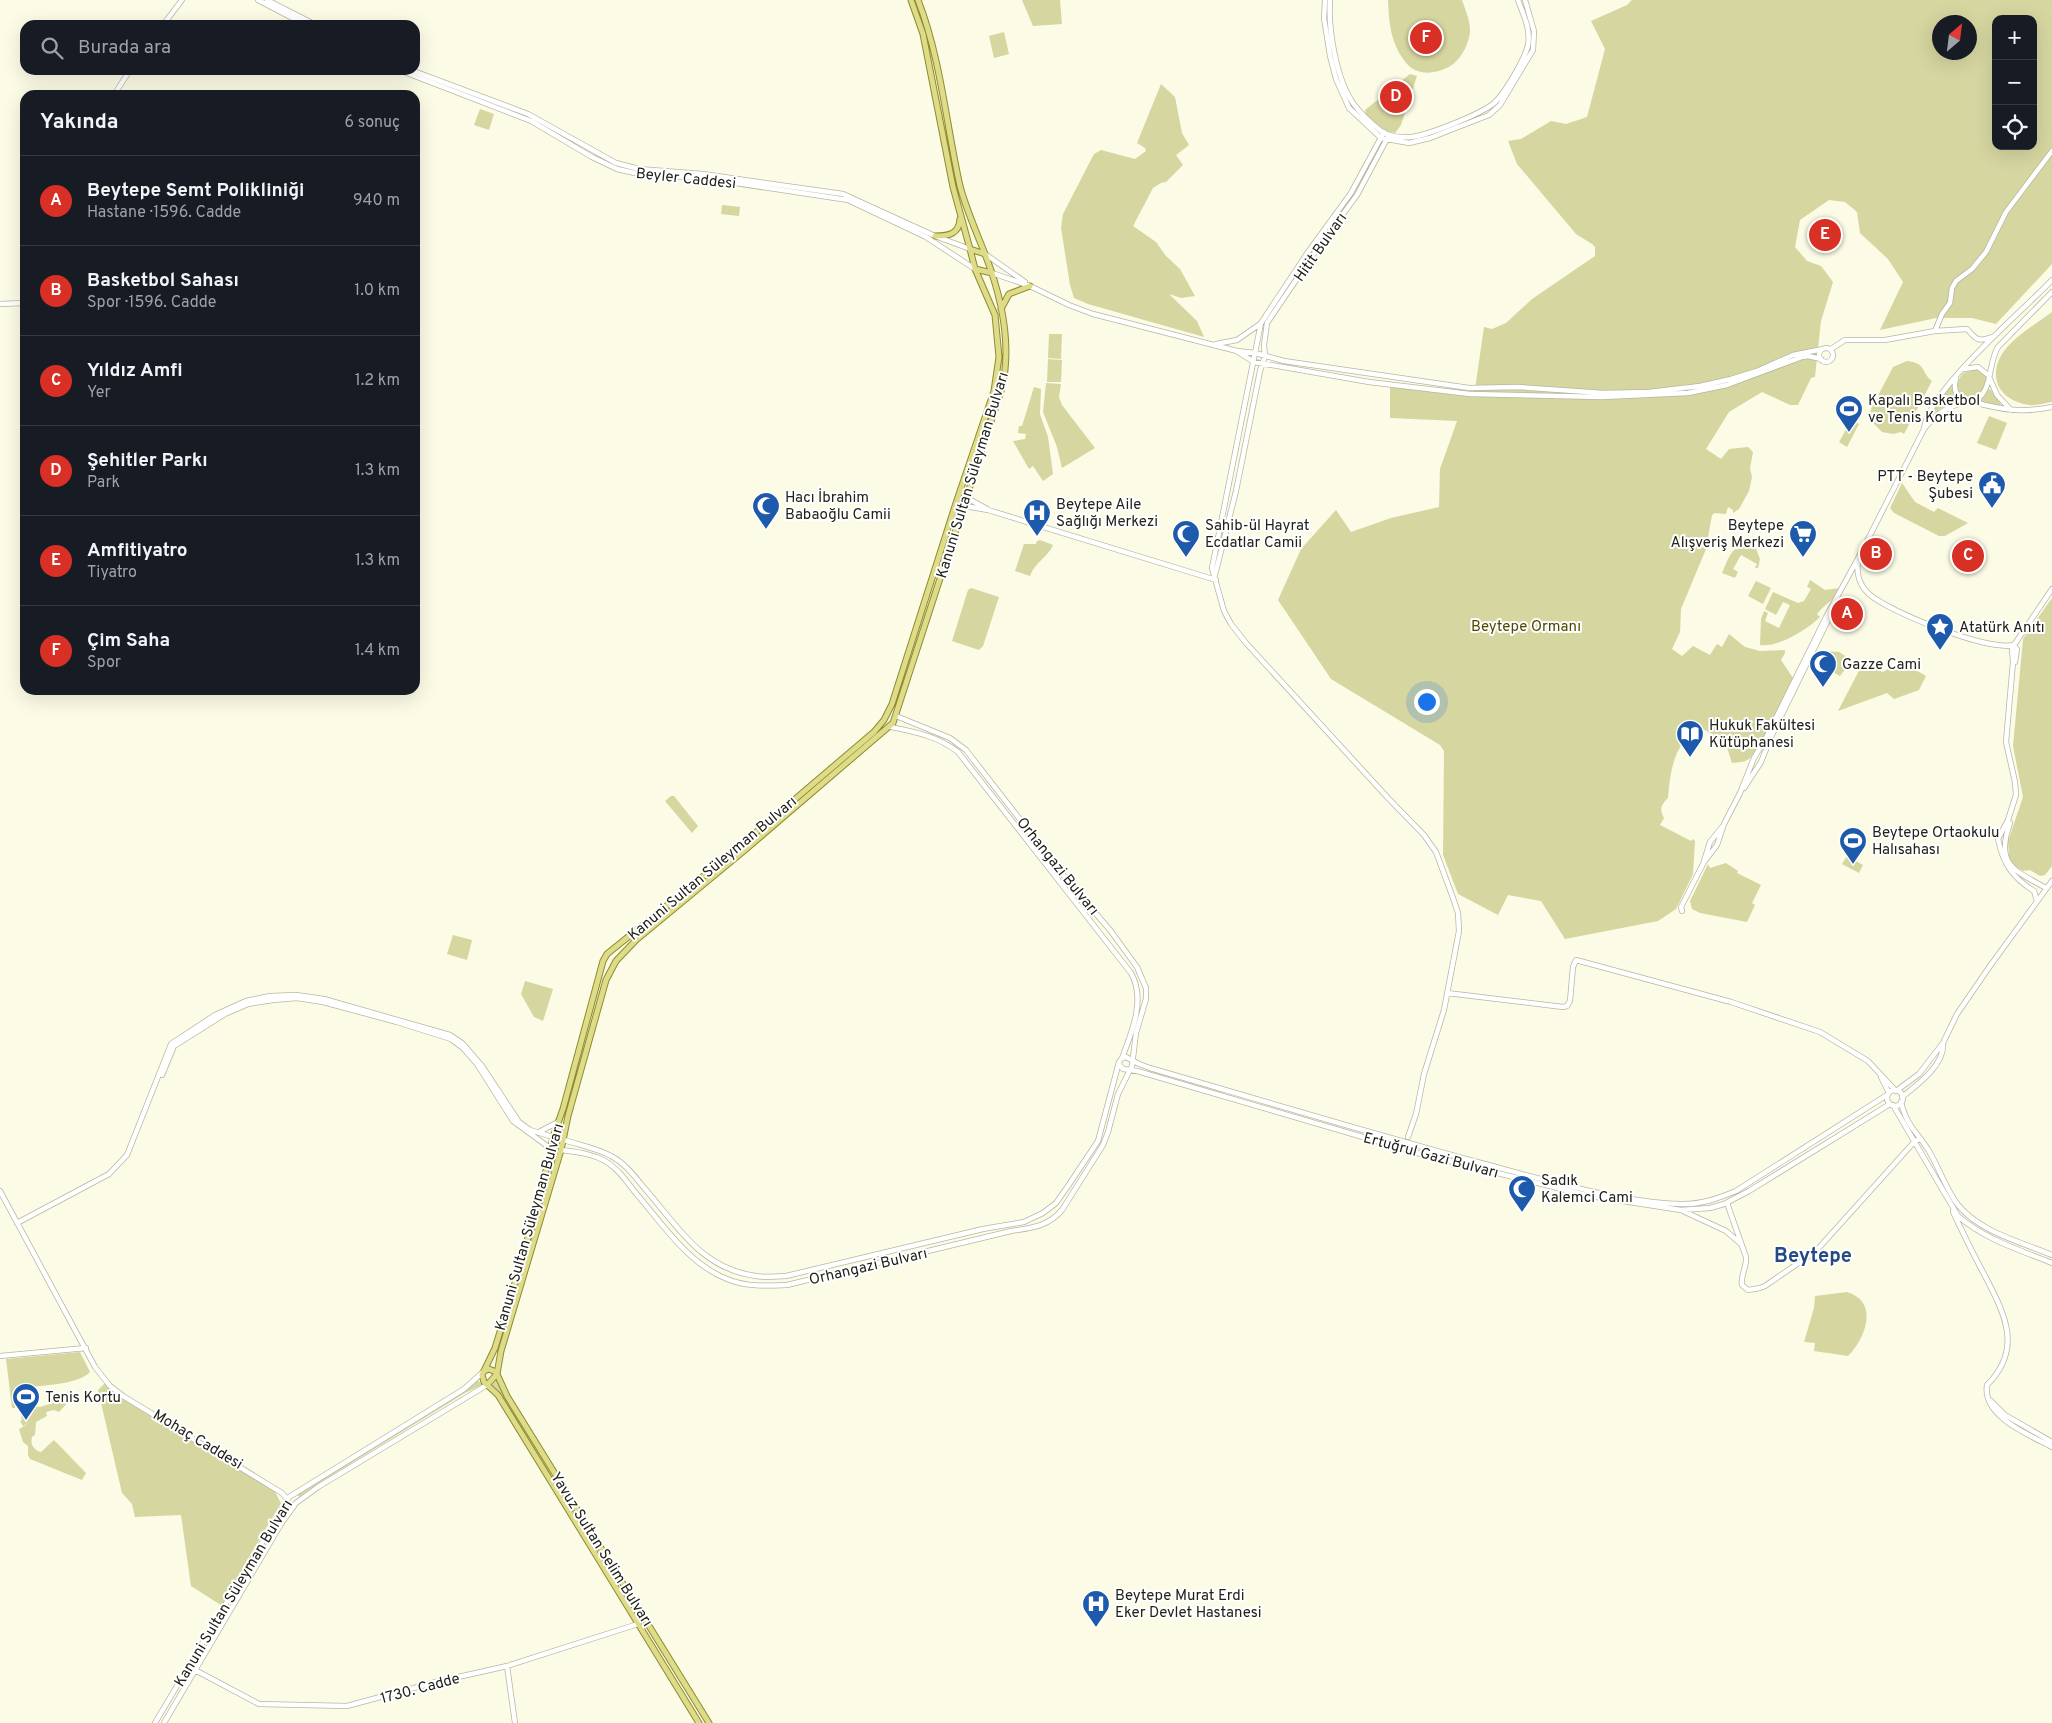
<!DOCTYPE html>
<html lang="tr">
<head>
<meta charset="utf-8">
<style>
  :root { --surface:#171b24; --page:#20242c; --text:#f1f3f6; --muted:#9ea1a6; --line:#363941; --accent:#d93025 }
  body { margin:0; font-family:Overpass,sans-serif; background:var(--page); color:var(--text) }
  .controls { position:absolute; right:15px; top:15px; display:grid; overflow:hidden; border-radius:10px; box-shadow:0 5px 20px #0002 }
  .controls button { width:45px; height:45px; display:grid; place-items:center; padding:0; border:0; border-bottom:1px solid var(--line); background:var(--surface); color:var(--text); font:25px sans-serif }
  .compass { position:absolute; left:1932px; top:15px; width:45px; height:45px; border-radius:50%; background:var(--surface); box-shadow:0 5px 20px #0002; rotate:28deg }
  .you { position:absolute; left:1426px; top:701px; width:18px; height:18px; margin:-12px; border:4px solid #fff; border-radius:50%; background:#1a73e8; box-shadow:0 0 0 8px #1a73e833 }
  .badge { display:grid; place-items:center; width:32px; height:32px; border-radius:50%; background:var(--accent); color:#fff; font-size:16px; font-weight:700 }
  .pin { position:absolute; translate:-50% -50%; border:2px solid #fff; box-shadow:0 1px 5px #0006 }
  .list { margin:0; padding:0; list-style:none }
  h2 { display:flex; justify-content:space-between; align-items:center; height:65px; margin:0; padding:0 20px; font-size:21px }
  h2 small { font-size:16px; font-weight:400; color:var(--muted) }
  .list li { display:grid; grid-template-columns:32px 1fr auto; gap:15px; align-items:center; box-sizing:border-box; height:90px; padding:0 20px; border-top:1px solid var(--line) }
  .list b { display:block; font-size:19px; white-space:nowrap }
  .list p { margin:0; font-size:16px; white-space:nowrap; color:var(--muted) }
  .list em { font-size:16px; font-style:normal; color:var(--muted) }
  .icon { flex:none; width:28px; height:28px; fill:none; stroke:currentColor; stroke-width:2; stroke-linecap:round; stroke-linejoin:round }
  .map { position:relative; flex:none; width:2052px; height:1723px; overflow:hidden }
  .search { position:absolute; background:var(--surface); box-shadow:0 5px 20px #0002; left:20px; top:20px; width:400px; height:55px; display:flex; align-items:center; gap:12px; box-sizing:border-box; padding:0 18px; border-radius:15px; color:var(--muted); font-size:19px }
  .panel { position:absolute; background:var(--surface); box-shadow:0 5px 20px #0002; left:20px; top:90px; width:400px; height:605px; border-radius:15px }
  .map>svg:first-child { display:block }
  .green { fill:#d6d6a1; fill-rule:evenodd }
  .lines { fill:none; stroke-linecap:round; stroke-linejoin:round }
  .secondary-casing { stroke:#b7b7a3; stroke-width:6 }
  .primary-casing { stroke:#8e8b2f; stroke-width:7 }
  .secondary { stroke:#fff; stroke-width:4.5 }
  .primary { stroke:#dedb89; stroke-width:5 }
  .labels { text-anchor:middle; stroke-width:4; stroke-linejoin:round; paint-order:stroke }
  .street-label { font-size:15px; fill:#22221a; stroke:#fff }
  .poi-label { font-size:15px; fill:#22221a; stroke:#fff; text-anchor:start }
  .park-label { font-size:15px; fill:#4c4900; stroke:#fff }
  .district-label { font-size:20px; font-weight:bold; fill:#244a7f; stroke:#fff }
</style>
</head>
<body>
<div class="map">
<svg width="2052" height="1723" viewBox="0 0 2052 1723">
  <rect width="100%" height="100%" fill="#fbfbe6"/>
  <path class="green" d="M1022 0H1060L1062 24 1033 26Z
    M1388 0H1462C1465 9 1470 20 1470 30 1470 39 1465 51 1459 58 1449 72 1421 79 1408 65 1391 46 1389 24 1388 0Z
    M1632 0H2052V264L1996 324 1972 318H1936L1880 330 1903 282 1888 259 1860 233 1857 212 1845 202 1829 200 1800 220 1795 247 1807 261 1821 266 1833 282 1821 321 1815 377 1811 378 1798 405H1790L1762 392 1729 412 1706 449 1721 459 1729 449 1748 447 1753 452 1750 468 1752 477 1749 491 1739 509 1733 513V510L1728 507 1726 514 1715 513 1712 515 1706 549 1681 609 1680 632 1672 649 1682 656 1693 646 1710 655 1717 644 1722 647 1729 634 1745 647 1760 651 1785 650V653L1781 660 1793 678C1782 700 1767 740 1750 758 1745 763 1738 762 1732 763L1725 741 1701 728C1674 741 1670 771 1668 798 1661 805 1659 809 1664 818L1660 825 1691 841 1693 839 1695 841 1693 874 1676 909 1658 921 1565 939 1541 901 1508 895 1498 915 1458 894 1443 855 1444 751 1440 745 1331 679 1278 600 1301 549 1336 510 1351 532 1391 518 1439 507 1440 469 1457 421 1390 418V386L1474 396 1484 327 1492 329 1506 323 1532 299 1595 256V247L1592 244 1576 234 1517 164 1508 141 1521 139 1551 121 1566 124 1587 117 1605 49 1591 21 1627 5ZM1996 19H2033V146H1996ZM1940 22H1970V52H1940Z
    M1004 32 1009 54 994 58 989 36Z
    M1410 74 1417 76 1401 125 1395 133 1385 131 1366 114 1365 110Z
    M1161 84 1175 97 1182 133 1189 145 1176 155 1183 165 1166 182 1161 183 1153 188 1133 226 1156 242 1166 256 1180 269 1195 296 1181 298 1169 294 1197 321 1204 337 1088 304 1074 298 1070 285 1061 228 1063 214 1094 154 1101 150 1135 159 1146 151 1145 148 1137 143Z
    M480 109 494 114 489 130 474 125Z
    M722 205 740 207 739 216 721 214Z
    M2052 312V402C2045 403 2036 406 2029 405 1992 399 1986 367 2011 343 2023 331 2039 322 2052 312Z
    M1049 334H1062L1061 359 1048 358Z
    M1048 359 1062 360 1061 382H1047Z
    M1907 361C1927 363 1921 373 1932 381L1904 434 1901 432 1893 434 1882 432 1874 424 1870 414 1871 409 1893 367Z
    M1977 369 1986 375C1990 410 1941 401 1963 373Z
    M1046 383 1061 384 1059 397 1062 405 1095 448 1062 468 1057 447 1043 412Z
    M1951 384 1958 401 1940 409 1929 420 1935 407Z
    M1034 387 1041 389 1040 414 1048 437 1053 474 1043 481 1033 466 1029 469 1013 441 1025 439 1026 434 1018 433 1019 426H1022Z
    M1989 389 1991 390 2003 407 1979 401Z
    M1989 416 2007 423 1996 450 1977 443Z
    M1852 419 1859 424 1847 447 1839 442Z
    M1902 483 1915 502 1934 512 1938 508 1968 523 1945 536H1939L1894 513 1890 508Z
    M1040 540 1053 545C1049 556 1035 562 1030 576L1015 571 1024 544H1036L1037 541Z
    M1749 543 1754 544 1760 559 1758 568H1755L1757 564 1741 555 1733 569 1738 572 1735 578 1722 573C1730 556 1730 548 1749 543Z
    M1810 580 1825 590 1840 588C1834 600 1824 605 1817 614L1820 617C1808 629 1778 648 1760 645L1761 619 1764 611 1768 613 1765 621 1779 628 1790 605 1783 602 1776 615 1765 609 1773 592 1798 603 1804 601 1811 589 1807 587Z
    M1756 581 1771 588 1763 604 1748 596Z
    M971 588 999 597 983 646 979 650 952 641 968 590Z
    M2052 598V866L2045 875 2040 876 2030 870 2023 871 2014 865 2009 857 2008 841 2023 797 2013 746 2023 639Z
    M1825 651 1839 652 1847 657 1845 661 1856 667 1851 669 1847 667 1840 676C1830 672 1826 662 1825 651Z
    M1901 662 1926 676 1919 690 1894 699 1887 693 1838 711 1863 663 1883 672Z
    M671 796H674L698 826 692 833 665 801Z
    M1847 856 1863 865 1859 873 1842 864Z
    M1726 863 1738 871 1737 873 1761 885 1752 903 1755 905 1747 922 1700 913 1692 909 1690 901 1708 864 1710 868Z
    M453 935 472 940 467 960 447 954Z
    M525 981 553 989 543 1021 534 1017 521 994Z
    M1847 1292C1880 1302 1865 1339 1848 1356L1814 1351 1815 1343 1804 1342 1814 1308 1815 1296Z
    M80 1352 90 1372C78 1385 42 1385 23 1388L22 1389 20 1388 15 1408H12L6 1359Z
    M497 1379 504 1397 639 1616 501 1396 491 1386Z
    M478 1380 482 1385 465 1393 314 1486 299 1497 297 1494 460 1394Z
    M107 1381 110 1386 274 1490 281 1503 245 1564 224 1607 191 1586 181 1515 135 1517 132 1504 122 1493 98 1390Z
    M69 1398 70 1400 59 1412 54 1410 46 1412 47 1416 36 1422 35 1435 32 1437C30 1445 34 1450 41 1452L54 1440 86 1473 82 1480 30 1459 28 1455V1446L23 1442 19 1429 31 1422 23 1426 20 1421 22 1420 20 1411 22 1405 40 1407Z"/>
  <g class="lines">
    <defs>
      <path id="secondary" d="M258 0 306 25
        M267 0 316 25
        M1325 0 1324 18 1330 56 1336 79 1349 108 1381 138 1409 143 1430 138 1489 115 1500 105 1533 50 1534 31 1525 0
        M1330 0C1328 29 1336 78 1353 103 1360 113 1371 123 1381 131 1389 136 1401 138 1411 137 1429 135 1478 115 1493 104 1504 95 1525 59 1528 45 1531 29 1523 14 1518 0
        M163 25 182 0
        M399 70 531 121 592 157 617 169 639 174 702 178 848 200 926 237 975 269
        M411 70 528 114 616 163 639 169 703 174 843 194 935 236 970 249
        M114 95 130 70
        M1384 132 1351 193 1308 252 1261 323 1212 568 1224 611 1231 624 1246 643 1388 798 1424 835 1436 852 1453 898 1458 913 1459 931 1444 1010 1424 1074 1416 1114 1408 1137
        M985 254 1025 282
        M992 273 1030 286 1069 305 1093 314 1237 351 1255 353 1284 361 1469 388 1518 387 1603 393 1649 392 1700 386 1731 379 1757 371 1793 355 1823 349
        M0 304 25 303
        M1935 331 1942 314 1950 303 1952 288 1956 281 1972 269 1986 252 2006 212 2052 151
        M1216 344 1237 340 1260 324
        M1819 355a7 7 0 1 1 14 0a7 7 0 1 1-14 0Z
        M1831 349 1845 340H1885L1935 331 1967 329C1976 338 1976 343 1992 337
        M1238 352 1254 362 1369 382 1470 394 1602 397 1688 393 1727 385 1802 357 1808 356 1821 359
        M1964 369 1978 367 1988 375
        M1956 379C1953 389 1956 397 1966 401
        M1990 379 1997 395 2011 410
        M1973 402C1994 391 1987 365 1998 347L2052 292
        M1973 402C2003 410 2022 413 2052 407
        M1924 428C1931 387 2022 312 2052 280
        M967 498 987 509
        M965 506 988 510 1216 580
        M1858 562C1856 574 1860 586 1869 594 1889 612 1987 651 2013 645
        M1215 575 1236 491 1260 371 1265 356 1264 345 1267 323 1313 255 1357 195 1389 135
        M2013 645 2017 649 2015 662
        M891 727C915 732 938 736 958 752L1131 973C1146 999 1132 1032 1122 1058
        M1744 788 1761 762 1771 737 1832 612
        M2010 823C1995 865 2014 870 2046 888
        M1704 861 1710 842 1722 827
        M2037 901 2034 891C2013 878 2003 864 1998 839L2008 820 2016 795 2015 782 2006 742 2013 662 2012 648 2052 589
        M1682 911 1681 907 1704 862 1717 845 1724 824 1740 793 1754 758 1767 736 1826 617 1861 553 1924 429C1936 413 1948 407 1967 401
        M1447 993 1563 1007 1567 1006 1570 1001 1573 967 1576 960 1731 1002 1820 1032 1868 1061 1895 1090
        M1119 1064 1123 1069 1137 1071 1421 1154 1590 1196 1681 1210 1710 1208 1724 1204 1749 1191 1890 1104
        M162 1075 174 1046 225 1014 248 1004 273 1000 297 998 323 1002 397 1022 451 1039 463 1048 477 1064 513 1121 550 1148
        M1881 1077 1889 1093
        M1887 1098a8 8 0 1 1 16 0a8 8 0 1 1-16 0Z
        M1896 1091 1919 1074 1943 1043 1957 1014 1990 966 2052 881
        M1902 1097C1917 1085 1945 1065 1943 1043
        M1901 1102C1907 1127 1916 1130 1929 1151 1939 1168 1946 1189 1958 1205 1980 1232 2021 1242 2052 1255
        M1893 1105 1958 1216C1984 1239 2020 1250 2052 1263
        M539 1132 558 1122
        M564 1140C579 1145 597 1148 611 1156 625 1163 635 1177 646 1190 679 1228 702 1269 756 1276 766 1278 776 1276 786 1276L983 1229 1024 1222 1043 1213 1056 1203 1068 1186 1098 1141 1119 1062 1122 1058 1126 1057 1139 1064 1150 1068C1260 1100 1370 1133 1481 1163 1542 1179 1618 1202 1681 1204 1700 1205 1719 1198 1736 1191L1887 1095
        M561 1150C576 1152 591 1153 605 1161 617 1168 626 1180 634 1191 661 1222 688 1264 727 1279 746 1287 767 1286 787 1285L1011 1231C1030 1228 1048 1227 1062 1210L1103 1145 1108 1132 1118 1094 1132 1066 1136 1033 1146 999V988L1137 967 1110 930 1067 880 966 750 950 738 896 716
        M0 1191 95 1367 110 1386 123 1396 282 1493 286 1498 288 1504 294 1506
        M1727 1203 1746 1257C1747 1267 1740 1276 1742 1285L1748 1290 1760 1288 1765 1286 1816 1251 1915 1141 1920 1139
        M1954 1209 1953 1212C1963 1233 1973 1254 1984 1274 2004 1313 2024 1348 1987 1385 1982 1417 2030 1435 2052 1447
        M1683 1211 1726 1231 1741 1244
        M17 1223 109 1174 127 1155 171 1044 215 1015 246 1001 270 996 296 995 324 999 450 1035 462 1043 482 1066 519 1122 530 1130 553 1137
        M0 1356 86 1348
        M1991 1401 2005 1415 2052 1442
        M507 1666 515 1723
        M195 1670 259 1704 347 1706 436 1682 507 1666 638 1624
        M155 1723 289 1497 464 1389 483 1372
        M164 1723 281 1524 296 1503 318 1487 487 1385"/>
      <path id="primary" d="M935 236C949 236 959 234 960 219
        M970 249 985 254
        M975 269 992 273
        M1001 309 1009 294 1030 286
        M484 1371 489 1369 496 1372 507 1396 709 1723
        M487 1385 497 1374 501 1351 561 1150 568 1116 606 980 616 961 636 940 746 849 893 723 1002 388C1012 344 1001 295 985 254 976 231 966 209 960 186 946 124 941 59 918 0
        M699 1723 498 1395 484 1382 482 1375 495 1348 518 1273 544 1180 553 1137 563 1109 603 961 607 954 727 857 874 732 884 720 892 704 956 503 994 391 999 357 995 315 975 269 970 249 953 187 923 34 911 0"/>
    </defs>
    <use href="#secondary" class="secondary-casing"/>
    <use href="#primary" class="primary-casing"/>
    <use href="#secondary" class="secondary"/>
    <use href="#primary" class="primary"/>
  </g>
  <defs>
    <symbol id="stadium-pin" viewBox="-11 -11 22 30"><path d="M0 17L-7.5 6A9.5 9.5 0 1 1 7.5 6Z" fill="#1e5aab" stroke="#fff"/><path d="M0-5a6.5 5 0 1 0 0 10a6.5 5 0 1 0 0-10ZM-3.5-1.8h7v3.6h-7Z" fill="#fff"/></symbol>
    <symbol id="civic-pin" viewBox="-11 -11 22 30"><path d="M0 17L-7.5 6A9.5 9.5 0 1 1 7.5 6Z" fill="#1e5aab" stroke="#fff"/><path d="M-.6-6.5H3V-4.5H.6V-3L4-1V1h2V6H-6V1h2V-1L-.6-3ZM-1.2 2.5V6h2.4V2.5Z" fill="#fff"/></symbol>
    <symbol id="mosque-pin" viewBox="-11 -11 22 30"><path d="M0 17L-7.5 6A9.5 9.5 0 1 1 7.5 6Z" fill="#1e5aab" stroke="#fff"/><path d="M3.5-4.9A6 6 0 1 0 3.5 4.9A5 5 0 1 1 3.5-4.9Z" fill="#fff"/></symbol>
    <symbol id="hospital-pin" viewBox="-11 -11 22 30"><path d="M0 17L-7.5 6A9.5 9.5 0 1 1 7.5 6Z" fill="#1e5aab" stroke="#fff"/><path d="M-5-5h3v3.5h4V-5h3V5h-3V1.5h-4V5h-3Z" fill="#fff"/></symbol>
    <symbol id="supermarket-pin" viewBox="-11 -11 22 30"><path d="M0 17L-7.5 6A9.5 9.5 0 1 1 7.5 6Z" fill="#1e5aab" stroke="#fff"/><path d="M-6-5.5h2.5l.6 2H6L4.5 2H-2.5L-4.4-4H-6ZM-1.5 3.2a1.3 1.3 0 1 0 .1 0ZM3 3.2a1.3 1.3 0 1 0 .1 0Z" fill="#fff"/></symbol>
    <symbol id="sight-pin" viewBox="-11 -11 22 30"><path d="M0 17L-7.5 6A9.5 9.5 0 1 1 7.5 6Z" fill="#1e5aab" stroke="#fff"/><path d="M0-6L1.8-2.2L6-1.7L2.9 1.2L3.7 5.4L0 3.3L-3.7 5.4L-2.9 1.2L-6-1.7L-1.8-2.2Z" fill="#fff"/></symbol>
    <symbol id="library-pin" viewBox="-11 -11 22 30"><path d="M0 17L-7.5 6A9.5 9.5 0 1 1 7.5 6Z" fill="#1e5aab" stroke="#fff"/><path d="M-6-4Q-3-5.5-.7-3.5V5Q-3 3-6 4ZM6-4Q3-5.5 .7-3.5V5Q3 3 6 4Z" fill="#fff"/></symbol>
  </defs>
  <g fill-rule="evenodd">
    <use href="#stadium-pin" x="1833" y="393" width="32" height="43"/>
    <use href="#civic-pin" x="1976" y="469" width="32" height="43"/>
    <use href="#mosque-pin" x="750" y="490" width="32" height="43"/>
    <use href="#hospital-pin" x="1021" y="497" width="32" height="43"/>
    <use href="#mosque-pin" x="1170" y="518" width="32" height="43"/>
    <use href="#supermarket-pin" x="1787" y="518" width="32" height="43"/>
    <use href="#sight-pin" x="1924" y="611" width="32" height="43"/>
    <use href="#mosque-pin" x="1807" y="648" width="32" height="43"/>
    <use href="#library-pin" x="1674" y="718" width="32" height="43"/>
    <use href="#stadium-pin" x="1837" y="825" width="32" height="43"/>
    <use href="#mosque-pin" x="1506" y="1173" width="32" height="43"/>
    <use href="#stadium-pin" x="10" y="1381" width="32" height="43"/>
    <use href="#hospital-pin" x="1080" y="1588" width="32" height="43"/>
  </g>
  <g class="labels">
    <g class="street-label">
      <text transform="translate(686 178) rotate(6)" y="5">Beyler Caddesi</text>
      <text transform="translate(1320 247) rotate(-55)" y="5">Hitit Bulvarı</text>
      <text transform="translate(972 475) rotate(-73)" y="5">Kanuni Sultan Süleyman Bulvarı</text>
      <text transform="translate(1058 866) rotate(51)" y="5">Orhangazi Bulvarı</text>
      <text transform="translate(712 868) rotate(-40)" y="5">Kanuni Sultan Süleyman Bulvarı</text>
      <text transform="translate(1431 1155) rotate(15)" y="5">Ertuğrul Gazi Bulvarı</text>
      <text transform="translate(529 1227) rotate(-74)" y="5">Kanuni Sultan Süleyman Bulvarı</text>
      <text transform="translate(868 1266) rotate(-13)" y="5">Orhangazi Bulvarı</text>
      <text transform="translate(198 1439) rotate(31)" y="5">Mohaç Caddesi</text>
      <text transform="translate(602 1549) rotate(58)" y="5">Yavuz Sultan Selim Bulvarı</text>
      <text transform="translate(233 1593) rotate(-59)" y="5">Kanuni Sultan Süleyman Bulvarı</text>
      <text transform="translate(420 1688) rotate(-15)" y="5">1730. Cadde</text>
    </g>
    <g class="poi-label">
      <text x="1868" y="405">Kapalı Basketbol<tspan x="1868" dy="17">ve Tenis Kortu</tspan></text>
      <text x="1973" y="481" text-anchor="end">PTT - Beytepe<tspan x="1973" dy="17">Şubesi</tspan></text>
      <text x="785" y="502">Hacı İbrahim<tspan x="785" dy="17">Babaoğlu Camii</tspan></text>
      <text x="1056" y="509">Beytepe Aile<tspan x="1056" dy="17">Sağlığı Merkezi</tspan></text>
      <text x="1205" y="530">Sahib-ül Hayrat<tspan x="1205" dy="17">Ecdatlar Camii</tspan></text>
      <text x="1784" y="530" text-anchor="end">Beytepe<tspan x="1784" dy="17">Alışveriş Merkezi</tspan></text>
      <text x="1959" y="632">Atatürk Anıtı</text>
      <text x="1842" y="669">Gazze Cami</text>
      <text x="1709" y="730">Hukuk Fakültesi<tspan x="1709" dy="17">Kütüphanesi</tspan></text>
      <text x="1872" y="837">Beytepe Ortaokulu<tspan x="1872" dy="17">Halısahası</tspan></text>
      <text x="1541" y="1185">Sadık<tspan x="1541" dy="17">Kalemci Cami</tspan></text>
      <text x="45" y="1402">Tenis Kortu</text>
      <text x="1115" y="1600">Beytepe Murat Erdi<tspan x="1115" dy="17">Eker Devlet Hastanesi</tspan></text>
    </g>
    <g class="park-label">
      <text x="1526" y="631">Beytepe Ormanı</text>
    </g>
    <g class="district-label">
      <text x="1813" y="1262">Beytepe</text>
    </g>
  </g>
</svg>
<div class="controls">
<button>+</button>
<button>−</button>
<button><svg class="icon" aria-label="locate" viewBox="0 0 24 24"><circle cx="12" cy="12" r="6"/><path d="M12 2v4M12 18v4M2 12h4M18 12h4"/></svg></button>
</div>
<svg class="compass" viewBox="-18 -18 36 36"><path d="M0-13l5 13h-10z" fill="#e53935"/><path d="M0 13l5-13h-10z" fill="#9ea1a6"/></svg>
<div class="you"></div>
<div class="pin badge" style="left:1847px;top:614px">A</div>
<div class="pin badge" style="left:1876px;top:554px">B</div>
<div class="pin badge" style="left:1968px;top:556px">C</div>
<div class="pin badge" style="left:1396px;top:97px">D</div>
<div class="pin badge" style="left:1825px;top:235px">E</div>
<div class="pin badge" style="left:1426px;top:38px">F</div>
<div class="search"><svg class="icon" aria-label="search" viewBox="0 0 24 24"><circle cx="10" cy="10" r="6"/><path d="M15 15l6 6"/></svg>Burada ara</div>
<section class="panel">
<h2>Yakında<small>6 sonuç</small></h2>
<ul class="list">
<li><span class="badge">A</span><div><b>Beytepe Semt Polikliniği</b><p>Hastane · 1596. Cadde</p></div><em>940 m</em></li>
<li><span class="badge">B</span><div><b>Basketbol Sahası</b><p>Spor · 1596. Cadde</p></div><em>1.0 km</em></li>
<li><span class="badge">C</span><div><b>Yıldız Amfi</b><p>Yer</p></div><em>1.2 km</em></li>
<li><span class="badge">D</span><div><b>Şehitler Parkı</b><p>Park</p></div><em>1.3 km</em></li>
<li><span class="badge">E</span><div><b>Amfitiyatro</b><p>Tiyatro</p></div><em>1.3 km</em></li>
<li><span class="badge">F</span><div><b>Çim Saha</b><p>Spor</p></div><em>1.4 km</em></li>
</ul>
</section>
</div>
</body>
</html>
